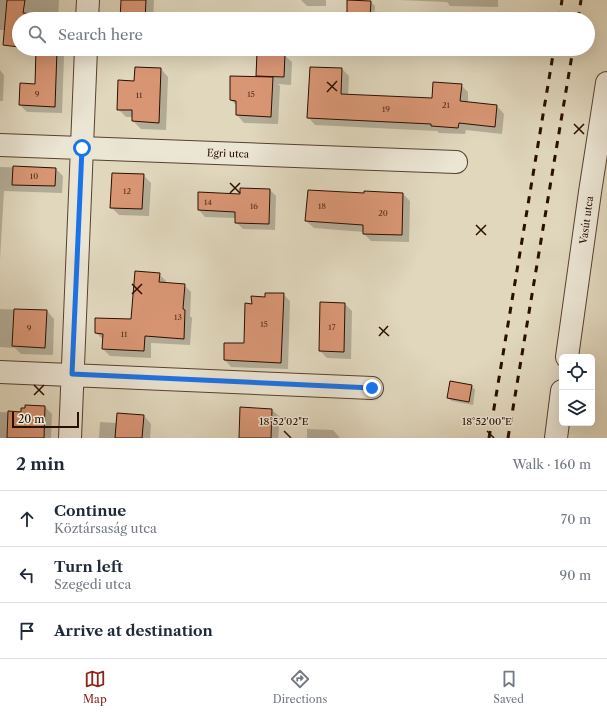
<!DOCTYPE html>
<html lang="en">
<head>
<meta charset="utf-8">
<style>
  :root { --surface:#fff; --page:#f6f6f7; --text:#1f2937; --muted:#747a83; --line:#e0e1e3; --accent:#8f2418 }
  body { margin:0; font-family:"Libre Caslon Text",serif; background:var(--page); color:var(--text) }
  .controls { position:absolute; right:12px; bottom:12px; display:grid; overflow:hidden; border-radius:6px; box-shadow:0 4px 16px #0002 }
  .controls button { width:36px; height:36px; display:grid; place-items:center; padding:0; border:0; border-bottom:1px solid var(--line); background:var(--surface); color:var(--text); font:20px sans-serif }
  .scale { position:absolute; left:12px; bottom:10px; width:67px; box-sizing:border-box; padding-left:4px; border:2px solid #2a0e00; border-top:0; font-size:11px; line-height:14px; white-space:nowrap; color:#2a0e00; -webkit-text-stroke:3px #ebe5d4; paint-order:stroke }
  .stop { position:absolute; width:12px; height:12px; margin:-9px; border:3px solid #1a73e8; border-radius:50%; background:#fff }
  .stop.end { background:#1a73e8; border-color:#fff; box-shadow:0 1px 4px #0008 }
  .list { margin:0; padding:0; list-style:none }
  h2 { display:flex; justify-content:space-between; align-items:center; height:52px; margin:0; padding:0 16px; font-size:17px }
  h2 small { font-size:13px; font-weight:400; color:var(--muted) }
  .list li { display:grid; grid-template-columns:26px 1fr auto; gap:12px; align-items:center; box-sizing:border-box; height:56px; padding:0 16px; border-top:1px solid var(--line) }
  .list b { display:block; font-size:15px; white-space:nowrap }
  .list p { margin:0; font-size:13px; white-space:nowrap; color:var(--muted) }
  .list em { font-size:13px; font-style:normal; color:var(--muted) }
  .icon { flex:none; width:22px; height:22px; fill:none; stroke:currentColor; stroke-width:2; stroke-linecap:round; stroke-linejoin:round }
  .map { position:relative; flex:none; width:607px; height:438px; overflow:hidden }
  .search { position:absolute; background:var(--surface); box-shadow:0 4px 16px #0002; left:12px; right:12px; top:12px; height:44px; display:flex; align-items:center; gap:10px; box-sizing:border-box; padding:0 14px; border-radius:22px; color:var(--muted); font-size:15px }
  .sheet { height:220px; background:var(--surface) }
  nav { display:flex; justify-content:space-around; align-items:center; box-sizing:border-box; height:56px; border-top:1px solid var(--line); background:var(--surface); font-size:11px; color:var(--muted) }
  nav a { display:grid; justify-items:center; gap:2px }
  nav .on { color:var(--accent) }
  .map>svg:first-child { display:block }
  .shadow { fill:#0003 }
  .building { fill:#d99675; stroke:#2a0e00 }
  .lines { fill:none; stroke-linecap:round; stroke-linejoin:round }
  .minor-casing { stroke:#58402f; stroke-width:24 }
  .minor { stroke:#ebe5d4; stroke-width:22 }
  .rail { stroke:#2a0e00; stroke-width:3; stroke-dasharray:7 7; stroke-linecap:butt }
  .route { stroke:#1a73e8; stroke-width:5 }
  .ticks { fill:none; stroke:#2a0e00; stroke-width:1.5 }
  .labels { text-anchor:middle; stroke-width:3; stroke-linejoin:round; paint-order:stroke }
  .number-label { font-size:8px; fill:#56301d }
  .street-label { font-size:10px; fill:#2a0e00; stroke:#ebe5d4 }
  .ticks-label { font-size:10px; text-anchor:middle; fill:#2a0e00; stroke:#ebe5d4; stroke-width:3; stroke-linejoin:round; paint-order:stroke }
</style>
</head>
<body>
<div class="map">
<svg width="607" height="438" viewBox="0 0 607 438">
  <rect width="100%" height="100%" fill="#e0d7bd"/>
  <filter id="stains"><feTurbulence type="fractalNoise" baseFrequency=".005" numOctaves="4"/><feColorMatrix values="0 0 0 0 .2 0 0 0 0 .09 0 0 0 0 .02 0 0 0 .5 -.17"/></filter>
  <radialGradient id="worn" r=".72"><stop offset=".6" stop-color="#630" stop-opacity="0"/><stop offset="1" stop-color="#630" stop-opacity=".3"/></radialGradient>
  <path class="shadow" d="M0 0H59L58 18 62 19H19V30H0Z
    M122 0H154L153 19H121Z
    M301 0H326V6H307Z
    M398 0H498V7L450 6 447 2Z
    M371 2 375 6 374 19H350L348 17Z
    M22 49H67V56H64L62 113 27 112 20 105 35 85 37 54 26 53Z
    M284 55 292 62 291 85 278 84 280 86 278 124 244 123 237 115V106L231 100 259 78 257 76Z
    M161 69 168 77 166 130 141 129 133 121V117H126L118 109 135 82Z
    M342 69 349 76 348 95 433 99 461 85 468 92V103L497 106 504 114 502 134 466 130 465 134 439 133 437 131 315 125 308 117Z
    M0 70 4 75 3 101H0Z
    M0 167 56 169 63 176 62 193 4 191 0 260Z
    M143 175 151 183 149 216 119 215 111 207Z
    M270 190 276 196 275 230 243 229 236 222V218L205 217 199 210 241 195Z
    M403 194 410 201 409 242 371 241 364 234V232L314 228 306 221 365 195Z
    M159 274 166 281V284L184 285 191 292 190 316 192 318 190 345 151 343V358L110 356 103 349 104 340 96 333 132 320Z
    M283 294 290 301 288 369 231 367 225 360V344H244L253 305 266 298Z
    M345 304 352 311 351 359 327 358 320 351Z
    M0 309 47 311 54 319 53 355 21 354 15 348 0 347Z
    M472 386 475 390 473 405 452 401 448 398Z
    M45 407 52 414 51 438H0V412L22 413 26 409Z
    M272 410 280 417 278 438H240Z
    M144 416 151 424 150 438H99L100 422 117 423Z
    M307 429 333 430 340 438H307Z"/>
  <path class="building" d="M7 0H25L23 13 32 14V15L62 17 61 19H19V47L3 45Z
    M121 0H146L145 19H120Z
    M347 0 371 1 370 19 347 17Z
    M36 49H60L57 50 55 107 19 105 20 83 35 84Z
    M257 52 285 54 284 77 256 76Z
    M135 67 161 68 159 123 132 121V110H117L118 80 134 81Z
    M310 67 342 68 341 94 432 98 433 82 462 84 460 101 497 105 495 127 459 123 458 128 431 126V124L307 118Z
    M230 76 273 77 271 117 236 115V101L230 100Z
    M13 166 56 168 55 186 12 185Z
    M112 173 144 174 142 209 110 208Z
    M240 188 270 189 269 224 235 223V212L198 210V192L240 194Z
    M308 190 364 193V191L403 193 402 235 363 234V225L305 221Z
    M135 271 160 273 159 282 185 284 183 309 185 310 184 339 145 336 144 351 102 349 103 334 95 333V318L131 319Z
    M265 293H284L281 363 224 360V343H244L245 303 252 304 251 296 265 297Z
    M320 302 345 303 344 352 319 351Z
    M14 309 47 310 45 348 12 346Z
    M450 381 472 385 469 402 447 398Z
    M25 405 45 406 44 438H7L8 411 21 412V408H25Z
    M240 407 272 409 271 438H239Z
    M117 413 144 415 142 438H115Z"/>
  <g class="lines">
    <defs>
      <path id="minor" d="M87 19 88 0
        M0 145 456 162
        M567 357 590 192 607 83
        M0 372 372 388
        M70 438 86 49
        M556 438 562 391"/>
    </defs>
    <use href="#minor" class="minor-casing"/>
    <use href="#minor" class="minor"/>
    <path class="rail" d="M559 19 562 0
      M578 19 581 0
      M489 438 554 49
      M508 438 573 49"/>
  </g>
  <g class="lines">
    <path class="route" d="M82 148 72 374 372 388"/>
  </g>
  <path class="ticks" d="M327 82 337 91M327 92 337 81M574 124 584 134M574 134 584 124M230 183 240 193M230 193 240 183M476 225 486 235M476 235 486 225M132 284 142 294M132 294 142 284M379 327 389 336M379 336 388 326M34 385 44 395M34 395 44 385M284 431 291 438M487 431 494 438"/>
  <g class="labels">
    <g class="number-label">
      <text x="37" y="97">9</text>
      <text x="251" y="97">15</text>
      <text x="139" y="98">11</text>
      <text x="446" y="108">21</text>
      <text x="386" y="112">19</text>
      <text x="34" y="179">10</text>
      <text x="127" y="194">12</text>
      <text x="208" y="205">14</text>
      <text x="254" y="209">16</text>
      <text x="322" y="209">18</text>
      <text x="383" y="216">20</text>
      <text x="178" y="320">13</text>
      <text x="264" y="327">15</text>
      <text x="332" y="330">17</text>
      <text x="29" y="331">9</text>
      <text x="124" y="337">11</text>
    </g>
    <g class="street-label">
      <text transform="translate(228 153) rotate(2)" y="4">Egri utca</text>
      <text transform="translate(586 220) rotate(-82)" y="4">Vasút utca</text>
    </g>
  </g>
  <g class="ticks-label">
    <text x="284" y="425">18°52'02"E</text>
    <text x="487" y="425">18°52'00"E</text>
  </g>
  <rect width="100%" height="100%" filter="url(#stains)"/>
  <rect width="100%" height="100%" fill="url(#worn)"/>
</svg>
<div class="controls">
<button><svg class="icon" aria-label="locate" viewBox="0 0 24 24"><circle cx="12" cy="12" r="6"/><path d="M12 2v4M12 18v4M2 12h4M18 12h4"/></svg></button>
<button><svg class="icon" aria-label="layers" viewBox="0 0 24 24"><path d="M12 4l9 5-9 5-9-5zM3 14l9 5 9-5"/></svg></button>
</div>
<div class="scale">20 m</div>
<div class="stop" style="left:82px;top:148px"></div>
<div class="stop end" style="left:372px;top:388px"></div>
<div class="search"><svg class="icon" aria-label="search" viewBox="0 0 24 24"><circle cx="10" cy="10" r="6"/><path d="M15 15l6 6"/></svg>Search here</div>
</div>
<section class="sheet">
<h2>2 min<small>Walk · 160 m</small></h2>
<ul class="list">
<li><svg class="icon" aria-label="ahead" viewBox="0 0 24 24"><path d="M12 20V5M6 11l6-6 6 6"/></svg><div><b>Continue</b><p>Köztársaság utca</p></div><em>70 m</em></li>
<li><svg class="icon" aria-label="left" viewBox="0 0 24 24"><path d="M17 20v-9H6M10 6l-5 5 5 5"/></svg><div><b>Turn left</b><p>Szegedi utca</p></div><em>90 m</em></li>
<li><svg class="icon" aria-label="arrive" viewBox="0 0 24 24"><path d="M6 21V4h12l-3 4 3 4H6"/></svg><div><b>Arrive at destination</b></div></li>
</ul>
</section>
<nav>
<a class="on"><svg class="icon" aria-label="map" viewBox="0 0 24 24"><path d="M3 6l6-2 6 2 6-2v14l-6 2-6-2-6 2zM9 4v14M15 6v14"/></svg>Map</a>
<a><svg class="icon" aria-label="directions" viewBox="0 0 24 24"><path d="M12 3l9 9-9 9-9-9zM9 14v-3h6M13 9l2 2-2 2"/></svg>Directions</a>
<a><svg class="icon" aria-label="saved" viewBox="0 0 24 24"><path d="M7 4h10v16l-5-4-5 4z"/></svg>Saved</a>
</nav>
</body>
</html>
